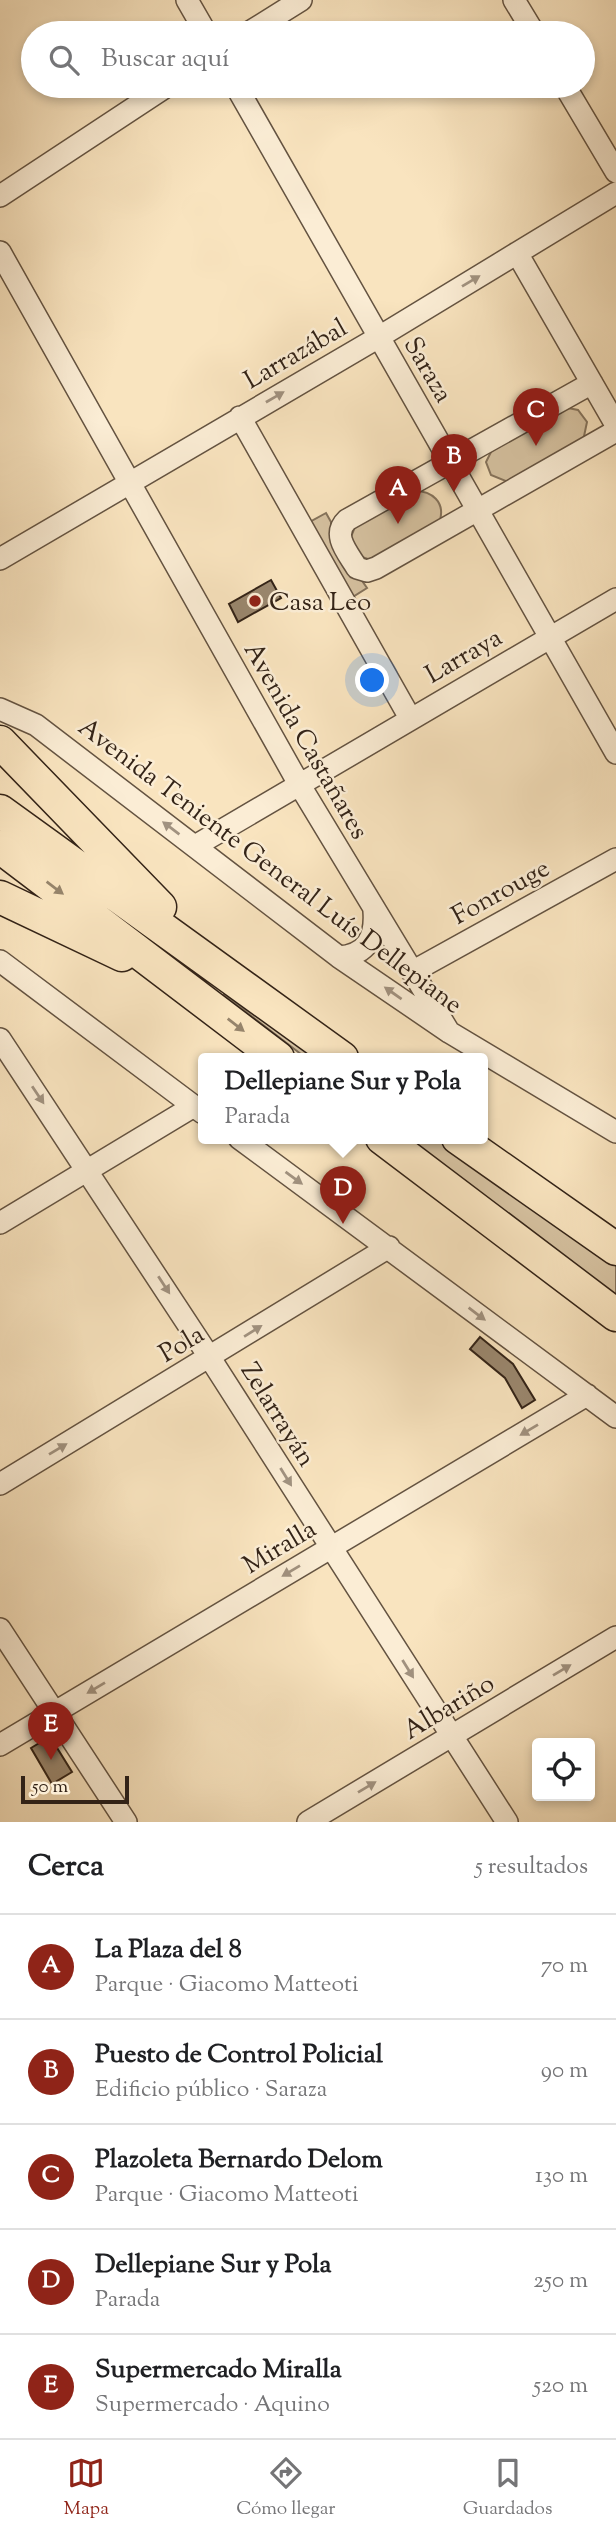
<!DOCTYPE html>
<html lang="es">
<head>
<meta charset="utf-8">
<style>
  :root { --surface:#fff; --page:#f6f6f6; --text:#202124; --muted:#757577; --line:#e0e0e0; --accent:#8f2418 }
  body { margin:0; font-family:"Sorts Mill Goudy",serif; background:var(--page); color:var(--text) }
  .controls { position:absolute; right:21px; bottom:21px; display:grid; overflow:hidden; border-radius:7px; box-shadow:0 4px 10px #0003 }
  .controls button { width:63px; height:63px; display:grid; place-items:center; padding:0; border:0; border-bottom:2px solid var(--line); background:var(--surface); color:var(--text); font:35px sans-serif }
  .scale { position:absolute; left:21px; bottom:18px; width:108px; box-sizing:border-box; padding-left:7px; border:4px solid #332317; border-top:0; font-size:19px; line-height:24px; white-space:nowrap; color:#332317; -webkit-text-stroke:5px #fbedd5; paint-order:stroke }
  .you { position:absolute; left:373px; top:681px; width:24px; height:24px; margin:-18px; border:5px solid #fff; border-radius:50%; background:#1a73e8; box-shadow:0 0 0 10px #1a73e833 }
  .badge { display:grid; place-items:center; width:46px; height:46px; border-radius:50%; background:var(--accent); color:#fff; font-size:23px; font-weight:700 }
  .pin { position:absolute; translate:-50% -58px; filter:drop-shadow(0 2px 4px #0008) }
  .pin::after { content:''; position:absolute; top:37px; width:24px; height:21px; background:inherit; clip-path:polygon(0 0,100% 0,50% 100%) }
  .popup { position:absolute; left:198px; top:1053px; width:290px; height:91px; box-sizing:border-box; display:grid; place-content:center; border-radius:7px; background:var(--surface); filter:drop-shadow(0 2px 5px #0005); font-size:23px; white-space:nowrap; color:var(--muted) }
  .popup b { font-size:26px; color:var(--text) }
  .popup::after { content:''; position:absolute; left:50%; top:100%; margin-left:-14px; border:14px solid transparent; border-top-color:var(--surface) }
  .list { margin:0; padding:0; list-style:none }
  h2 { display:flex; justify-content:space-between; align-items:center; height:91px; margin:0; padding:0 28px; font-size:30px }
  h2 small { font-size:23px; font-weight:400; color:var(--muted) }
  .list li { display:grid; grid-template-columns:46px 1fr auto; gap:21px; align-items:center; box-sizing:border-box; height:105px; padding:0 28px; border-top:2px solid var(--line) }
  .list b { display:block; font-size:26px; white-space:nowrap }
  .list p { margin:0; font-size:23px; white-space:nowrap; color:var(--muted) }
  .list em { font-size:23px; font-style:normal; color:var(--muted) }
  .icon { flex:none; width:38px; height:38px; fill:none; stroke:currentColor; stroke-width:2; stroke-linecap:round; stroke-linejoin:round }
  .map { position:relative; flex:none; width:616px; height:1822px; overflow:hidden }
  .search { position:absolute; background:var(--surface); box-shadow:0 4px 10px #0003; left:21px; right:21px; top:21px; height:77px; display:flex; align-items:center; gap:18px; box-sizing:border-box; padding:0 24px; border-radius:38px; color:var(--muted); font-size:26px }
  .sheet { height:616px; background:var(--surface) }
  nav { display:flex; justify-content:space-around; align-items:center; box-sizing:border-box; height:98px; border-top:2px solid var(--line); background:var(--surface); font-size:19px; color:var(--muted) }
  nav a { display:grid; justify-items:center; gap:4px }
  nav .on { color:var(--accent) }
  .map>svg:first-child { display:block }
  .green { fill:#d7c3a2; stroke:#85735c; stroke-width:2 }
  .building { fill:#9a876e; stroke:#332317; stroke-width:2 }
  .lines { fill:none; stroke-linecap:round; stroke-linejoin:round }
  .minor-casing { stroke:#645341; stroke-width:24 }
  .highway-casing { stroke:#332317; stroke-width:35 }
  .minor { stroke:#fbedd5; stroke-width:21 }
  .highway { stroke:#f9e4bf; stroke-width:32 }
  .oneway { fill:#a19280 }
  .oneway2 { fill:#96846b }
  .poi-dot { fill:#8f2418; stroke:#fbedd5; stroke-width:2.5 }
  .labels { text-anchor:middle; stroke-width:5; stroke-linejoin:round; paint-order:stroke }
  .street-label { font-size:26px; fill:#332317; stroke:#fbedd5 }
  .poi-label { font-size:26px; fill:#332317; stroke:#fbedd5; text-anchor:start }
</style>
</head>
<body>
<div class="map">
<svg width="616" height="1822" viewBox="0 0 616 1822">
  <rect width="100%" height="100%" fill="#f9e4bf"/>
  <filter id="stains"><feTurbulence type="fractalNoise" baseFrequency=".00286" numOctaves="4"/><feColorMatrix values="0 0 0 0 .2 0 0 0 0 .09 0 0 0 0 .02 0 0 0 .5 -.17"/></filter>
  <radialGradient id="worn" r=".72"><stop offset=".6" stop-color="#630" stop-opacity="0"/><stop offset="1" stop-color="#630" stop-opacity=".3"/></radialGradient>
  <path class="green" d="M568 408 578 410 587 422 583 441 508 482 491 475 486 462 493 448Z
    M415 491C432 491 445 502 440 520L371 560 359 556 351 537 355 527Z
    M326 513 331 522V536L367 588 351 598 308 523Z
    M223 994 319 1058H306Z
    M403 1138H444L616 1260V1300Z"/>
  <path class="building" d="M271 580 281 598 238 622 229 604Z
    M480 1337 513 1364 535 1400 522 1408 505 1378 470 1349Z
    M41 1742 54 1743 72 1772 52 1784 31 1748Z"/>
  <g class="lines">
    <defs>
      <path id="minor" d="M187 0 206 33
        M514 0 534 33
        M248 33 301 0
        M236 86 616 753
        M565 86 616 172
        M0 196 167 86
        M0 252 299 784 449 1032
        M517 253 616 425
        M592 383 347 520C331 535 348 553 357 568L367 571 376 568 616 431
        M240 417 410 718
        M0 559 379 337 616 193
        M0 709 36 725 339 957 449 1032 616 1132
        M195 846 616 599
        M339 957C367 955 376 937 374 911
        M0 961 203 1113
        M412 972 616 859
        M0 1039 210 1358 507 1822
        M239 1138 616 1417
        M0 1223 194 1106
        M0 1484 389 1247
        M0 1629 126 1822
        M0 1745 587 1395
        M308 1822 616 1637"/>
      <path id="highway" d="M0 742 160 907
        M0 811 342 1058
        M0 847 278 1058
        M0 897 122 955
        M382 1138 616 1315
        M458 1138 616 1249"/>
    </defs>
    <use href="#minor" class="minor-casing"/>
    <use href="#highway" class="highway-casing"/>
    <use href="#minor" class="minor"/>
    <use href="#highway" class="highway"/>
  </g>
  <defs><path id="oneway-solid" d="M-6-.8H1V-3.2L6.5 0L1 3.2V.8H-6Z" transform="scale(1.75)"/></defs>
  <g class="oneway">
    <use href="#oneway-solid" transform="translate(471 281) rotate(-31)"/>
    <use href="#oneway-solid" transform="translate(275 397) rotate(-30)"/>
    <use href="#oneway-solid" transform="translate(171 828) rotate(-143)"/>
    <use href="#oneway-solid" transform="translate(393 993) rotate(-145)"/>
    <use href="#oneway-solid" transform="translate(38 1095) rotate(56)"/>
    <use href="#oneway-solid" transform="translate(294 1178) rotate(36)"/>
    <use href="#oneway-solid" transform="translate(164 1285) rotate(57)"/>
    <use href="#oneway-solid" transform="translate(477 1314) rotate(37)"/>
    <use href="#oneway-solid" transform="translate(253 1331) rotate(-32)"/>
    <use href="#oneway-solid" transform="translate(529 1430) rotate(149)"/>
    <use href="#oneway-solid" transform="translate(58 1449) rotate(-31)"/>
    <use href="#oneway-solid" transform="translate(286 1477) rotate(58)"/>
    <use href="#oneway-solid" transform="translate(291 1571) rotate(149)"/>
    <use href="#oneway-solid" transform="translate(408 1669) rotate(58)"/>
    <use href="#oneway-solid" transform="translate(562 1670) rotate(-31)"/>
    <use href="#oneway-solid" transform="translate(96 1688) rotate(149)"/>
    <use href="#oneway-solid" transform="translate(367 1787) rotate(-31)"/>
  </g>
  <g class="oneway2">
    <use href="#oneway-solid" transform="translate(55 888) rotate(37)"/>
    <use href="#oneway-solid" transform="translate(236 1025) rotate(38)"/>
  </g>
  <circle class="poi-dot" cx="255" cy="601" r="7"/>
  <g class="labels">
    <g class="street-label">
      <text transform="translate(295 353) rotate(-30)" y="9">Larrazábal</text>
      <text transform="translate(429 369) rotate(60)" y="9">Saraza</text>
      <text transform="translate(463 655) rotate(-30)" y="9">Larraya</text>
      <text transform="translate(307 740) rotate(60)" y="9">Avenida Castañares</text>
      <text transform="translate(271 865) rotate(37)" y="9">Avenida Teniente General Luís Dellepiane</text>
      <text transform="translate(500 891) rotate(-29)" y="9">Fonrouge</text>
      <text transform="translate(181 1343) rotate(-31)" y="9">Pola</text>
      <text transform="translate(279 1414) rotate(58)" y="9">Zelarrayán</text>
      <text transform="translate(279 1546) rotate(-31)" y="9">Miralla</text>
      <text transform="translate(448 1706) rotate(-31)" y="9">Albariño</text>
    </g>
    <g class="poi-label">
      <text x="269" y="610">Casa Leo</text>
    </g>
  </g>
  <rect width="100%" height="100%" filter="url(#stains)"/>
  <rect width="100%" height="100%" fill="url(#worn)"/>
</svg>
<div class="controls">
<button><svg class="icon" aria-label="locate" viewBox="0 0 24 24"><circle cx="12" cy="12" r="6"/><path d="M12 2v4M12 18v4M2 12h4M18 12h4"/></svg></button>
</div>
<div class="scale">50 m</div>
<div class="you"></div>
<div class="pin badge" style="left:398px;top:524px">A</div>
<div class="pin badge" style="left:454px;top:492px">B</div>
<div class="pin badge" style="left:536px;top:446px">C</div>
<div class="pin badge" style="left:343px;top:1224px">D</div>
<div class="popup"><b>Dellepiane Sur y Pola</b>Parada</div>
<div class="pin badge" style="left:51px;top:1760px">E</div>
<div class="search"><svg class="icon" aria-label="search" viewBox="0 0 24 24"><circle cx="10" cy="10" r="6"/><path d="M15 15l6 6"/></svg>Buscar aquí</div>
</div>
<section class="sheet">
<h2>Cerca<small>5 resultados</small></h2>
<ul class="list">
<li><span class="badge">A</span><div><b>La Plaza del 8</b><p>Parque · Giacomo Matteoti</p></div><em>70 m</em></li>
<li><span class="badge">B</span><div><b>Puesto de Control Policial</b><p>Edificio público · Saraza</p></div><em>90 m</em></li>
<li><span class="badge">C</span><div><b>Plazoleta Bernardo Delom</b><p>Parque · Giacomo Matteoti</p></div><em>130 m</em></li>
<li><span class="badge">D</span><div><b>Dellepiane Sur y Pola</b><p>Parada</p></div><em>250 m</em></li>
<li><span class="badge">E</span><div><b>Supermercado Miralla</b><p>Supermercado · Aquino</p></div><em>520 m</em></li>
</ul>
</section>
<nav>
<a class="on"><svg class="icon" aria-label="map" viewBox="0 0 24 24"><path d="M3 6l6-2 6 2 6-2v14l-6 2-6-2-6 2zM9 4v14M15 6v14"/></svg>Mapa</a>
<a><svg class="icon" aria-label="directions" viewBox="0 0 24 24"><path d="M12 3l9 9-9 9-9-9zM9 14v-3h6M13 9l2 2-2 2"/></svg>Cómo llegar</a>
<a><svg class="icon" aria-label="saved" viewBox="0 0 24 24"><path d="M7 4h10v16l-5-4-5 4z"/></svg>Guardados</a>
</nav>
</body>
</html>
